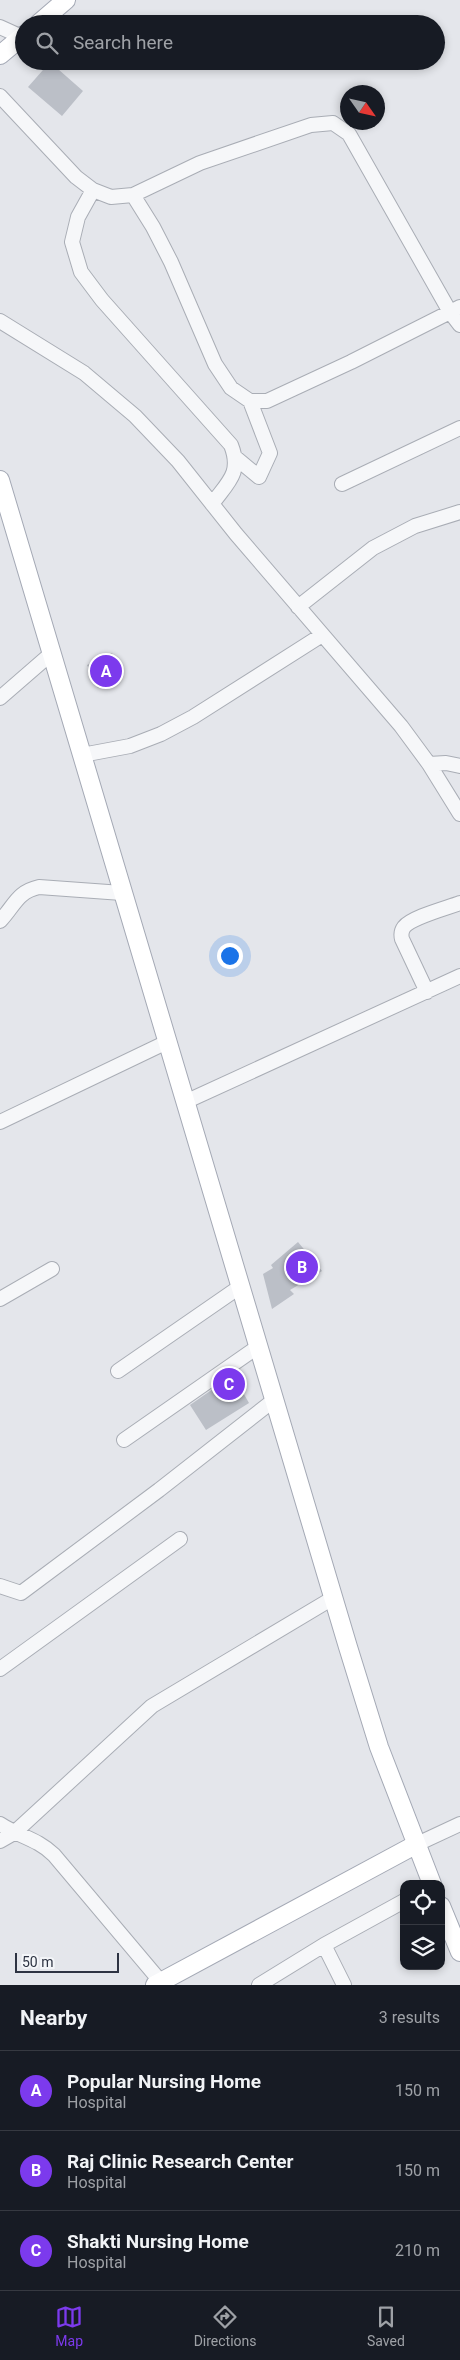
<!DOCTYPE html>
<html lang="en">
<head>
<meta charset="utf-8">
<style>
  :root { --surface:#171b24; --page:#20242c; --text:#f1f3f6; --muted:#9ea1a6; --line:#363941; --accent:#7c3aed }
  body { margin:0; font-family:Roboto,sans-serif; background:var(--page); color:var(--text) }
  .controls { position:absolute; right:15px; bottom:15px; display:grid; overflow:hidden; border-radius:10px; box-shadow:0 2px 8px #0003 }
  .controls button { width:45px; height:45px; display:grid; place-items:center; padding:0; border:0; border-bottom:1px solid var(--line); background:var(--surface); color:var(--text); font:25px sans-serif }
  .compass { position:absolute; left:340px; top:85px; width:45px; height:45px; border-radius:50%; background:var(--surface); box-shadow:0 2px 8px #0003; rotate:124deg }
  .scale { position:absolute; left:15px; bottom:12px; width:104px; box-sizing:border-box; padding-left:5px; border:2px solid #2d3342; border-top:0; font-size:14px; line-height:18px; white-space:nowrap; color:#2d3342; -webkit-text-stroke:4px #f3f5f8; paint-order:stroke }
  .you { position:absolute; left:229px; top:955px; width:18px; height:18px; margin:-12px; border:4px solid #fff; border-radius:50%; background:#1a73e8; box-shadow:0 0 0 8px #1a73e833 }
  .badge { display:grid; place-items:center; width:32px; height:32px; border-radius:50%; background:var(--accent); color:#fff; font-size:16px; font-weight:700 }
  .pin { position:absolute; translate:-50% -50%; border:2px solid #fff; box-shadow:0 1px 5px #0006 }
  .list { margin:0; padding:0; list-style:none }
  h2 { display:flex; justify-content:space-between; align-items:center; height:65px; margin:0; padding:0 20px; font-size:21px }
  h2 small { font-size:16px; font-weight:400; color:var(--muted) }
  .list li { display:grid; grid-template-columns:32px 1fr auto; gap:15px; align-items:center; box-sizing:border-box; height:80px; padding:0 20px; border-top:1px solid var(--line) }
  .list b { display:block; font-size:19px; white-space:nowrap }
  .list p { margin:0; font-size:16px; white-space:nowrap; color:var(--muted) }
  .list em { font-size:16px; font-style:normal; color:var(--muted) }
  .icon { flex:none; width:28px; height:28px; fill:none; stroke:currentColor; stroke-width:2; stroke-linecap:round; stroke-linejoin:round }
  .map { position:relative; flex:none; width:460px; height:1985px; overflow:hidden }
  .search { position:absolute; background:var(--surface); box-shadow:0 2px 8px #0003; left:15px; right:15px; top:15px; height:55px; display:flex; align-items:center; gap:12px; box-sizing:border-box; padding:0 18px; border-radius:28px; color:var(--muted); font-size:19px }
  .sheet { height:305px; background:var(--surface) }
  nav { display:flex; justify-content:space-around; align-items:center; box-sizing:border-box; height:70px; border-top:1px solid var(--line); background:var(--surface); font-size:14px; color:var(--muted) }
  nav a { display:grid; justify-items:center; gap:2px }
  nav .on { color:var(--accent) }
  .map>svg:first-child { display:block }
  .building { fill:#bbbfc7 }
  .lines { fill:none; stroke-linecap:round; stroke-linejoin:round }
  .minor-casing { stroke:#a9adb5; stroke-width:16 }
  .major-casing { stroke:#a4a9b5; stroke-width:20 }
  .minor { stroke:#f6f7f9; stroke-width:14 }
  .major { stroke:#fff; stroke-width:18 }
</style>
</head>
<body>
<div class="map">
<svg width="460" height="1985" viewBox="0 0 460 1985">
  <rect width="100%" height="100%" fill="#e4e6eb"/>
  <path class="building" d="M50 62 83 91 62 116 28 87Z
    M112 653 123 676 98 688 87 665Z
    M298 1242 322 1271 290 1290 294 1294 272 1309 263 1274 273 1268 271 1265Z
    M233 1375 249 1403 206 1430 190 1405Z"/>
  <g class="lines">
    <defs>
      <path id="minor" d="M0 27 22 37
        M0 96 76 177 93 190 111 197 133 195 200 163 311 125 333 123 349 134 450 312 460 325
        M93 190 78 217 72 242 81 272 102 300 231 445C242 473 228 482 212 504
        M133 195 153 227 171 262 215 364 231 388 250 401H267L351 362 460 307
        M0 321 84 373 135 416 178 461 236 534 401 726 429 764 460 814
        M236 458 259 477 270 453 250 401
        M342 484 460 428
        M298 607 373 548 415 526 460 512
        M0 698 53 652
        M82 755 130 746 161 734 193 717 322 635
        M429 764 446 763 460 766
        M0 921C15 905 17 892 39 887L122 893
        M427 992 402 939C401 935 401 931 404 927 412 917 447 908 460 903
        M185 1102 460 976
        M0 1122 167 1042
        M0 1299 52 1269
        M118 1371 241 1286
        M124 1440 259 1346
        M0 1586 21 1593 159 1490 274 1400
        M0 1669 180 1539
        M0 1824C18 1836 38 1839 54 1855L161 1982
        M0 1841 14 1833 152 1706 333 1598
        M415 1845 460 1824
        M324 1945 344 1985
        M259 1985 324 1945 404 1901"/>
      <path id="major" d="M38 24 66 0
        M0 55 24 35
        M0 480 348 1647 379 1747 432 1884
        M441 1906 460 1952
        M155 1985 415 1845"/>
    </defs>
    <use href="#minor" class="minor-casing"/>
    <use href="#major" class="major-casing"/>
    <use href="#minor" class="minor"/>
    <use href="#major" class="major"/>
  </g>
</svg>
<div class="controls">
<button><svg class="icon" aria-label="locate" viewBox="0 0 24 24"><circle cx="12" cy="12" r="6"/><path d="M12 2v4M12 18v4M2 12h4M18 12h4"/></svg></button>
<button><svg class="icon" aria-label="layers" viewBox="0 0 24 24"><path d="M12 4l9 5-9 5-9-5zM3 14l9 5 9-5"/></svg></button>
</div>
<svg class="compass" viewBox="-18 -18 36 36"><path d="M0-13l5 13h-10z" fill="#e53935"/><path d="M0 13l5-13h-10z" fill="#9ea1a6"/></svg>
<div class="scale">50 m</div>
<div class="you"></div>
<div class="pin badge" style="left:106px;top:671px">A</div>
<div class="pin badge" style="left:302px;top:1267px">B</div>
<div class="pin badge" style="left:229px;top:1384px">C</div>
<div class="search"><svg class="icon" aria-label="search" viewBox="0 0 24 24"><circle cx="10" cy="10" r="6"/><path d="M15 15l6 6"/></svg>Search here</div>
</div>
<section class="sheet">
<h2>Nearby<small>3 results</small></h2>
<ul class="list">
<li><span class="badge">A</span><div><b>Popular Nursing Home</b><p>Hospital</p></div><em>150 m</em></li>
<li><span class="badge">B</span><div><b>Raj Clinic Research Center</b><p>Hospital</p></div><em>150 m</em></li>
<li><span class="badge">C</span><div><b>Shakti Nursing Home</b><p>Hospital</p></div><em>210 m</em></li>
</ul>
</section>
<nav>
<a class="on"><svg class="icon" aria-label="map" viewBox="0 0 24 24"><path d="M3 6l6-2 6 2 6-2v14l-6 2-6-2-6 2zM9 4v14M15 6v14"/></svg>Map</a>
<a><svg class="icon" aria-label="directions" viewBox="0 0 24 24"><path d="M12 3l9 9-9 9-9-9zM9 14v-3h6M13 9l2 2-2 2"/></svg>Directions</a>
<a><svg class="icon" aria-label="saved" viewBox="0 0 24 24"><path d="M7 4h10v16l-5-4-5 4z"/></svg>Saved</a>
</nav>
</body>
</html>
